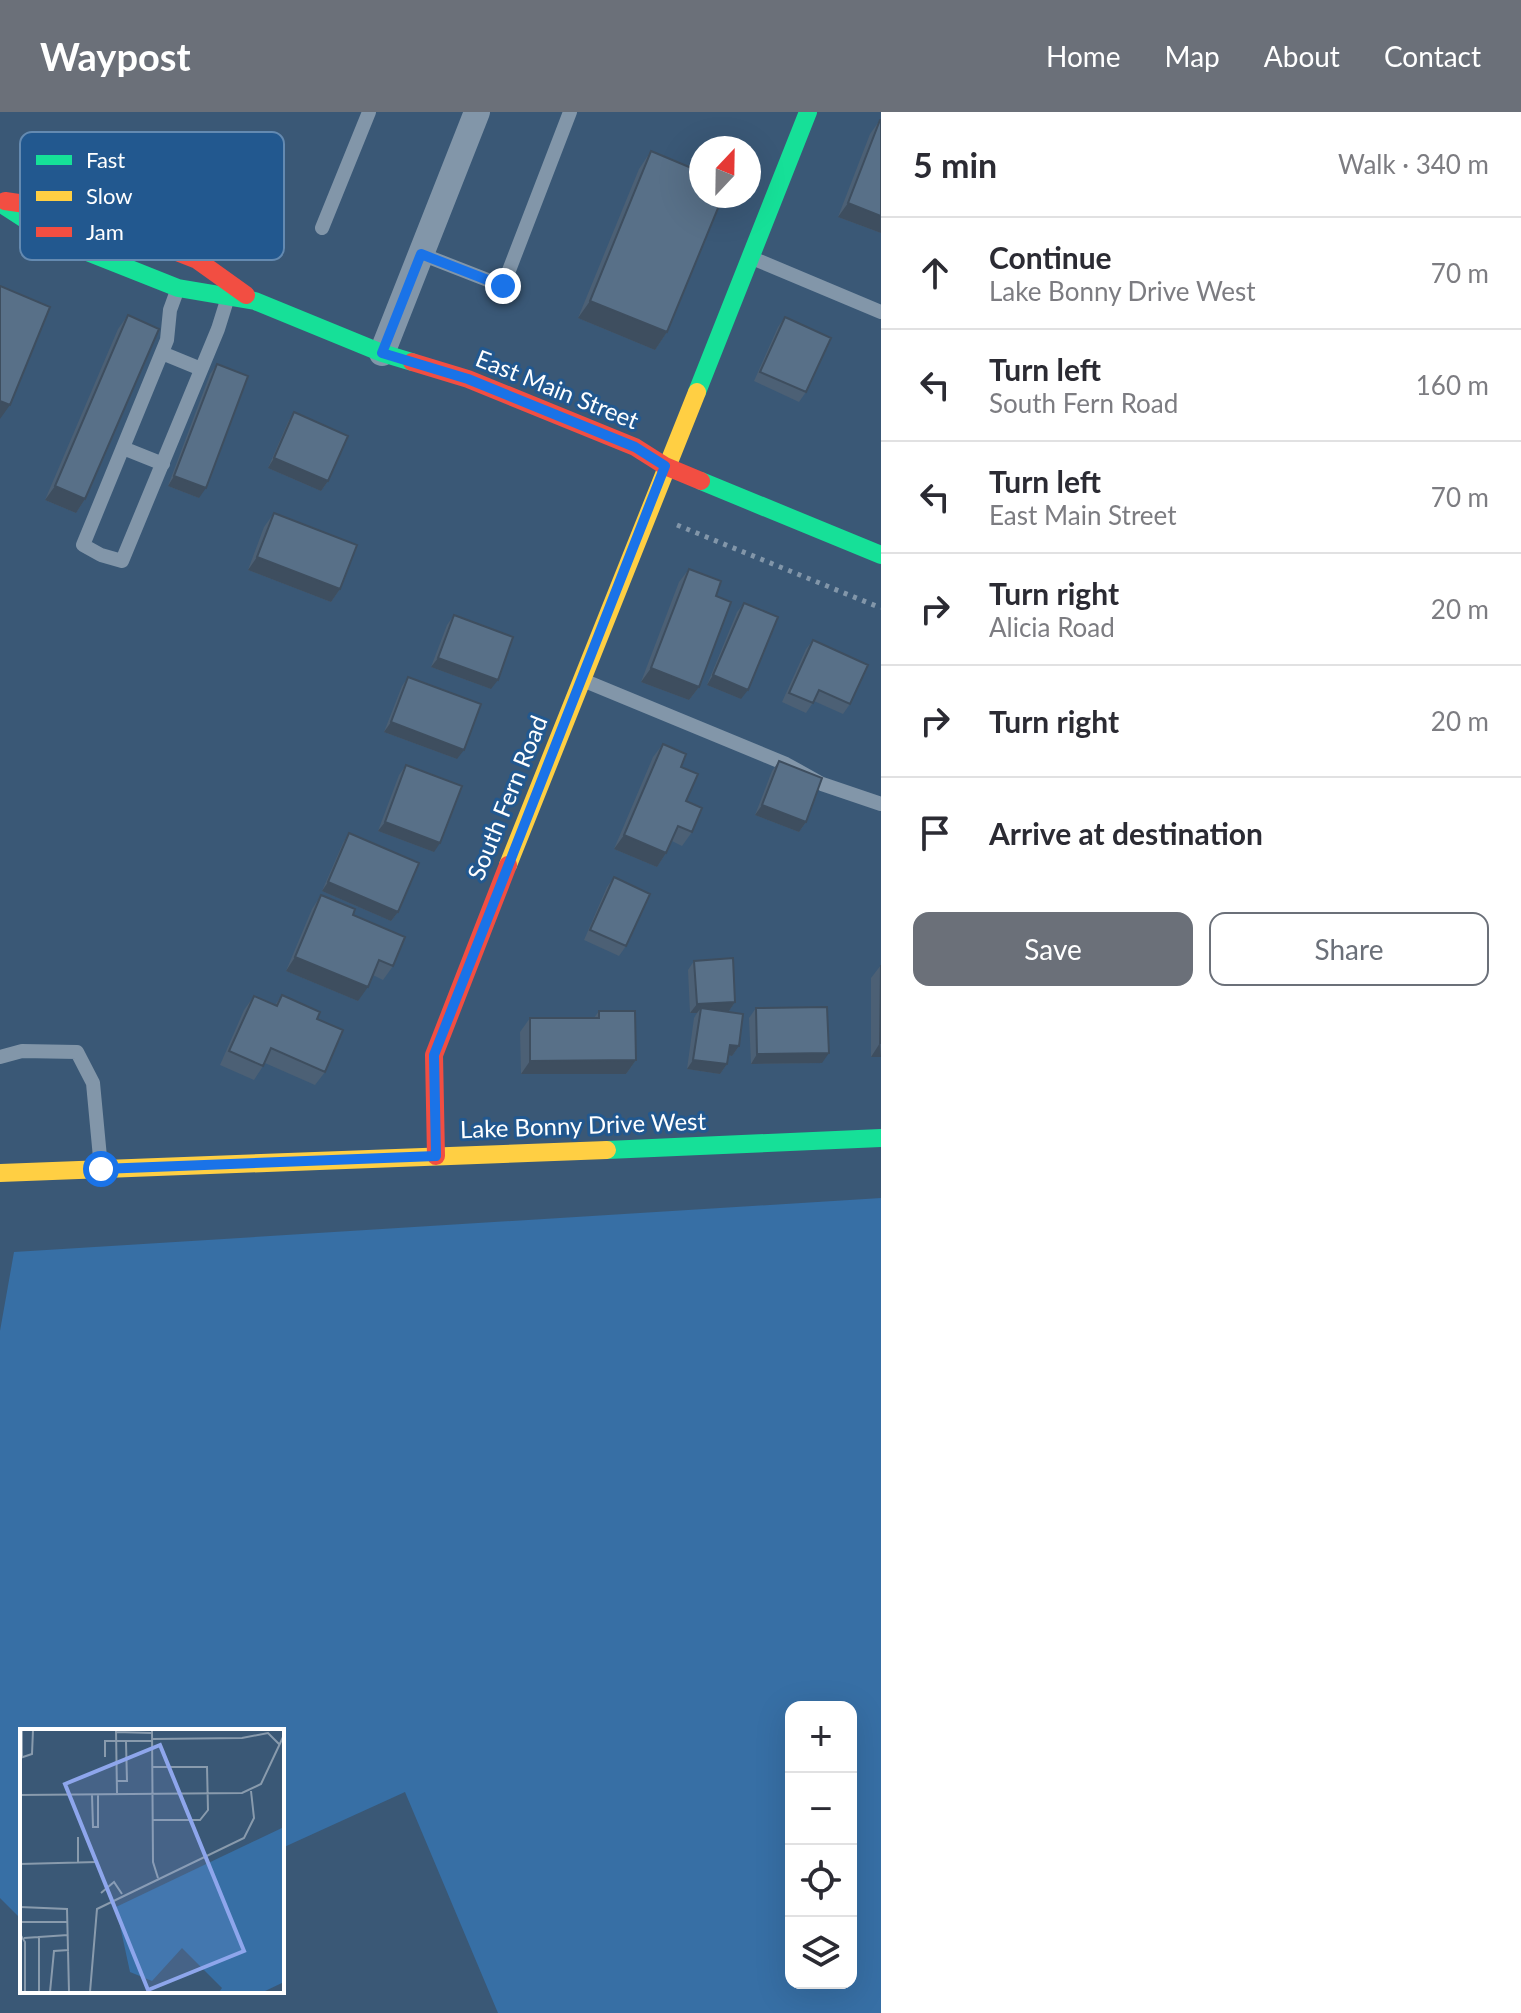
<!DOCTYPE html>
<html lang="en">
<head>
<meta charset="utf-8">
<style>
  :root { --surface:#fff; --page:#f2f2f3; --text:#2b2b33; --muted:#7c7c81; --line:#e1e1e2; --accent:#6b7079 }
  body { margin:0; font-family:Lato,sans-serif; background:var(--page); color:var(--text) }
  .controls { position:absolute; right:24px; bottom:24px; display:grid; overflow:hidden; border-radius:16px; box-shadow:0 8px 32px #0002 }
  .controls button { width:72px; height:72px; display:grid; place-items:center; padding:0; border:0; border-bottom:2px solid var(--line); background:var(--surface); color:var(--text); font:40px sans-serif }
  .compass { position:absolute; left:689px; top:24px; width:72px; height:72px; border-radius:50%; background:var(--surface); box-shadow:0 8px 32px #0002; rotate:22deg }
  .stop { position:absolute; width:24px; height:24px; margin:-18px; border:6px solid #1a73e8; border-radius:50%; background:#fff }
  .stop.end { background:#1a73e8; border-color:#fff; box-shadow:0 2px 8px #0008 }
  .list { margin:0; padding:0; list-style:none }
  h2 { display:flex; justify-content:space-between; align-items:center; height:104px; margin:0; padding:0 32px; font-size:34px }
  h2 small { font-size:26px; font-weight:400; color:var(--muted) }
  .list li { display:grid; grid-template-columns:52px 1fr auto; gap:24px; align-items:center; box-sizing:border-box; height:112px; padding:0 32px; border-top:2px solid var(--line) }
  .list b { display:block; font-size:30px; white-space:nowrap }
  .list p { margin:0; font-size:26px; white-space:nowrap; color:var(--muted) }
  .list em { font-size:26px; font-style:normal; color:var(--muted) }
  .actions { display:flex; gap:16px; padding:24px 32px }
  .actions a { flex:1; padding:18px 0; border:2px solid var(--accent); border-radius:16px; text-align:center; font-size:28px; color:var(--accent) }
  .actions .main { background:var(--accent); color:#fff }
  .icon { flex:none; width:44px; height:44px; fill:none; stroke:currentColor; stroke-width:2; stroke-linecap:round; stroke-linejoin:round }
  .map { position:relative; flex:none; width:881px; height:1901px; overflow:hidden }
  header { display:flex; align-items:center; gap:48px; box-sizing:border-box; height:112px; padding:0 40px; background:var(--accent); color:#fff }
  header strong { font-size:38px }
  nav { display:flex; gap:44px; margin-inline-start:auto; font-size:28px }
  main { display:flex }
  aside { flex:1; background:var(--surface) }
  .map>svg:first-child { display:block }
  .green { fill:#376fa5; fill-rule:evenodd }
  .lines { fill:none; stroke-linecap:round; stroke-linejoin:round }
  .path { stroke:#8296a9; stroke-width:5; stroke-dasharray:4 6; stroke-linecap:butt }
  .lane { stroke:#8296a9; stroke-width:14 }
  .street { stroke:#8296a9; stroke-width:26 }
  .fast { stroke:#16e098; stroke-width:18 }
  .slow { stroke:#ffcf43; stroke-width:18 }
  .jam { stroke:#f24e42; stroke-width:18 }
  .wall { fill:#4c6075 }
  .shaded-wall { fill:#3e4e5f }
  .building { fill:#587088; stroke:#3e4e5f; stroke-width:2 }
  .route { stroke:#1a73e8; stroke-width:10 }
  .labels { text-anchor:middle; stroke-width:6; stroke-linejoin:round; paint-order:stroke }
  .street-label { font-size:24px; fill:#fff; stroke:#22588f }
  .inset-road { fill:none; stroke:#899bad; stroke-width:2 }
  .view { fill:#8ea6ec; fill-opacity:0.15; stroke:#8ea6ec; stroke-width:4 }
  .inset-edge { fill:none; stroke:#fff; stroke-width:4 }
  .key { fill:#22588f; stroke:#648ab1; stroke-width:2 }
  .key-label { font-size:22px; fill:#fff }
</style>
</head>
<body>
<header>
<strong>Waypost</strong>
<nav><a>Home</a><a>Map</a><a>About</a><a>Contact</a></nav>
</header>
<main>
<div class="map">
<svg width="881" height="1901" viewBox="0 0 881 1901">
  <rect width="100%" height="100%" fill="#3a5876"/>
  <path class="green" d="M881 1086V1901H498L405 1680 282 1736V1619H22V1808L0 1786V1219L14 1140ZM791 1595H851V1871H791Z"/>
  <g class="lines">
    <path class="path" d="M677 413 881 496"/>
    <path class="lane" d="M322 116 369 0
      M421 142 503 174 570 0
      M752 146 881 200
      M178 176 170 198 167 228 83 433 101 443 122 449 218 217 228 185
      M162 241 201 257
      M123 336 163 352
      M585 569 786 652 822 672 881 692
      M0 945 22 939 77 940 93 971 101 1056"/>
    <path class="street" d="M382 241 477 0"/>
    <path class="fast" d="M0 91 57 128 178 176 255 189 382 241 412 250
      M697 280 808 0
      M701 369 881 443
      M607 1038 881 1026"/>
    <path class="slow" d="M508 753 697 280
      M0 1061 607 1038"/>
    <path class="jam" d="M5 89 73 99 197 148 246 183
      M412 250 468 267 635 335 665 354 701 369
      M436 1044 434 943 508 753"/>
  </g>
  <path class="wall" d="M880 8H881V121L838 105 870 22Z
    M651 39 667 220 655 238 578 206 639 57Z
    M128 203 85 387 76 401 45 388 118 217Z
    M785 205 806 280 799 290 754 269 778 215Z
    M217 252 199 386 168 374 210 262Z
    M294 300 328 369 321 379 268 356 288 310Z
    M274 401 340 477 331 490 248 458 264 415Z
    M689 457 699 575 689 588 641 570 679 470Z
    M744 491 741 587 707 573 737 500Z
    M454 503 491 577 431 555 447 513Z
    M813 528 850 592 843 602 814 589 806 601 782 590 806 537Z
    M408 565 457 647 384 620 402 574Z
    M663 632 681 655 692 720 682 734 672 729 666 741 657 755 614 737 653 645Z
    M779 649 806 710 799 720 755 703 772 659Z
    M406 653 434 740 378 719 399 663Z
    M349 721 398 800 391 809 322 779 343 731Z
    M614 765 626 834 619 844 584 828 607 775Z
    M321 783 353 803 393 854 383 868 373 863 358 889 286 859 312 797Z
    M694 849 735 890 729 899H723L739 934 732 944 728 943 727 952 720 962 687 957 694 906 697 901H690L688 858Z
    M881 853V945H871V866Z
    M282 883 317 907 325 960 315 973 265 951 254 968 220 953 244 898 254 884 275 893Z
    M756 896 822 951 751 952 749 906Z
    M599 899 636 948 626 962H521L520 920 530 906H594Z"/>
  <path class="shaded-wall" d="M848 91 881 104V121L838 105Z
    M590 189 667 220 655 238 578 206Z
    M0 289 10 293 0 307Z
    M274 346 328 369 321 379 268 356Z
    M174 364 206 376 199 386 168 374Z
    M55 374 85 387 76 401 45 388Z
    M257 445 340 477 331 490 248 458Z
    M438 546 498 568 491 577 431 555Z
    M651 556 699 575 689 588 641 570Z
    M713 563 748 578 741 587 707 573Z
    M391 610 464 638 457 647 384 620Z
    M762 693 806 710 799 720 755 703Z
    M385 710 440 731 434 740 378 719Z
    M624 723 666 741 657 755 614 737Z
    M328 770 398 800 391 809 322 779Z
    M295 845 368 875 358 889 286 859Z
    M735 890 729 899 700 901 701 896 697 901H690L697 892Z
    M880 931 881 945H871Z
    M730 933 739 934 732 944 723 942Z
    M829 941 822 951 751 952 757 942Z
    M636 948 626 962H521L530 949Z
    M693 948 727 952 720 962 687 957Z"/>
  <path class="building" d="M880 8H881V104L848 91Z
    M651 39 701 60V84H723L667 220 590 189Z
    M0 174 50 195 10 293 0 289Z
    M128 203 159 217 85 387 55 374Z
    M785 205 831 226 806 280 760 260Z
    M217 252 248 264 206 376 174 364Z
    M294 300 348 324 328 369 274 346Z
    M274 401 357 433 340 477 257 445Z
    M689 457 721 469 716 484 731 490 699 575 651 556Z
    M744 491 778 505 748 578 713 563Z
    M454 503 513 525 498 568 438 546Z
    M813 528 868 553 850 592 819 578 813 591 789 581Z
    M408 565 481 592 464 638 391 610Z
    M663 632 686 642 681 655 698 662 686 689 702 696 692 720 678 714 666 741 624 723Z
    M779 649 822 666 806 710 762 693Z
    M406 653 462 674 440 731 385 710Z
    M349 721 419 751 398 800 328 770Z
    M614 765 650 782 626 834 590 818Z
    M321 783 355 797 353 803 405 825 393 854 379 848 368 875 295 845Z
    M733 846 735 890 697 892 694 849Z
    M881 853V931H880Z
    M282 883 320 900 317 907 343 918 325 960 271 936 263 954 229 939 254 884 277 894Z
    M827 895 829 941 757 942 756 896Z
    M701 896 743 902 739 934 730 933 727 952 693 948Z
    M599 899H635L636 948 530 949V906H599Z"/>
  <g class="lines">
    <path class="route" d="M101 1057 436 1044 434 943 665 354 635 335 468 267 382 241 421 142 503 174"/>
  </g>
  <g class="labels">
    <g class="street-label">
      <text transform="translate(557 278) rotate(22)" y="8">East Main Street</text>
      <text transform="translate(508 686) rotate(-68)" y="8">South Fern Road</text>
      <text transform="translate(583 1014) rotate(-2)" y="8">Lake Bonny Drive West</text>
    </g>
  </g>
  <g transform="translate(20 1617)">
    <rect width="264" height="264" fill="#3a5876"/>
    <path d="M264 98V253L243 263H199L202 259 162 219 132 252 110 243 96 178Z" fill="#376fa5"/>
    <path class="inset-road" d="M2 1V28M96 1 97 64M132 1 133 133 138 149M96 3 132 4M133 10 222 9 248 4 259 15M85 28V12H133M0 29 12 25 13 1M133 38H187L188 81 180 91H133M97 52H107L106 13M0 66 222 64 241 55 264 6M72 66 73 98H78V65M58 108V134M0 135 77 133M81 164 94 153 102 165M0 178 47 180 49 263M0 193H48M0 205 5 213V263M19 207V263M4 209 48 206M30 263 34 222 49 221M70 263 77 180 224 109 234 89 231 62"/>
    <path class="view" d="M140 16 224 222 128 261 45 55Z"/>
    <rect width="264" height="264" class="inset-edge"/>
  </g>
  <rect x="20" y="20" width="264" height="128" rx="12" class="key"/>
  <rect x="36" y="43" width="36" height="10" fill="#16e098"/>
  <rect x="36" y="79" width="36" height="10" fill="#ffcf43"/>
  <rect x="36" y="115" width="36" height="10" fill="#f24e42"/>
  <g class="key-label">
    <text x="86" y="56">Fast</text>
    <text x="86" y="92">Slow</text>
    <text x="86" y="128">Jam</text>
  </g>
</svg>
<div class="controls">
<button>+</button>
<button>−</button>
<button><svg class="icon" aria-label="locate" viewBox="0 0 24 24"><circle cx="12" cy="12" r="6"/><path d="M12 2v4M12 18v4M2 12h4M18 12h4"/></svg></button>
<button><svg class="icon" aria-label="layers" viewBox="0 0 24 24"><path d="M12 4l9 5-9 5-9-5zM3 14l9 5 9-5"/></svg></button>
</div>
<svg class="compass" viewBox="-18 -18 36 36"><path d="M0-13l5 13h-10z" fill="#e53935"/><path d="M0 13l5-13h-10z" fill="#7c7c81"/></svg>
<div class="stop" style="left:101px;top:1057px"></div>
<div class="stop end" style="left:503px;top:174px"></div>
</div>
<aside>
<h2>5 min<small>Walk · 340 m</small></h2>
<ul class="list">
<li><svg class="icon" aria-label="ahead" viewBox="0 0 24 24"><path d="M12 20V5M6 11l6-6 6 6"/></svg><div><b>Continue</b><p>Lake Bonny Drive West</p></div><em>70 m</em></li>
<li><svg class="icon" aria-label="left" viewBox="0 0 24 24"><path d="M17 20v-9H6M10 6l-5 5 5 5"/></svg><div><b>Turn left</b><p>South Fern Road</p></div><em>160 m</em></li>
<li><svg class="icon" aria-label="left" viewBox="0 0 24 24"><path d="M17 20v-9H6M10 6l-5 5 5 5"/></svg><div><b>Turn left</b><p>East Main Street</p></div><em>70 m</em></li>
<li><svg class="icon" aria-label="right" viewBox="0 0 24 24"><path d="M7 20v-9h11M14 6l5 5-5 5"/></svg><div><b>Turn right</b><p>Alicia Road</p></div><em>20 m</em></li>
<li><svg class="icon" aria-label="right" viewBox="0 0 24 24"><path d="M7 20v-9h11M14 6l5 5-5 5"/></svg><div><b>Turn right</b></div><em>20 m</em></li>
<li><svg class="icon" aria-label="arrive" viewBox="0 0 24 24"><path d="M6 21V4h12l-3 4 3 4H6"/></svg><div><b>Arrive at destination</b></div></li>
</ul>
<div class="actions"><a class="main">Save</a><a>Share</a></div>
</aside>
</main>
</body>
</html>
